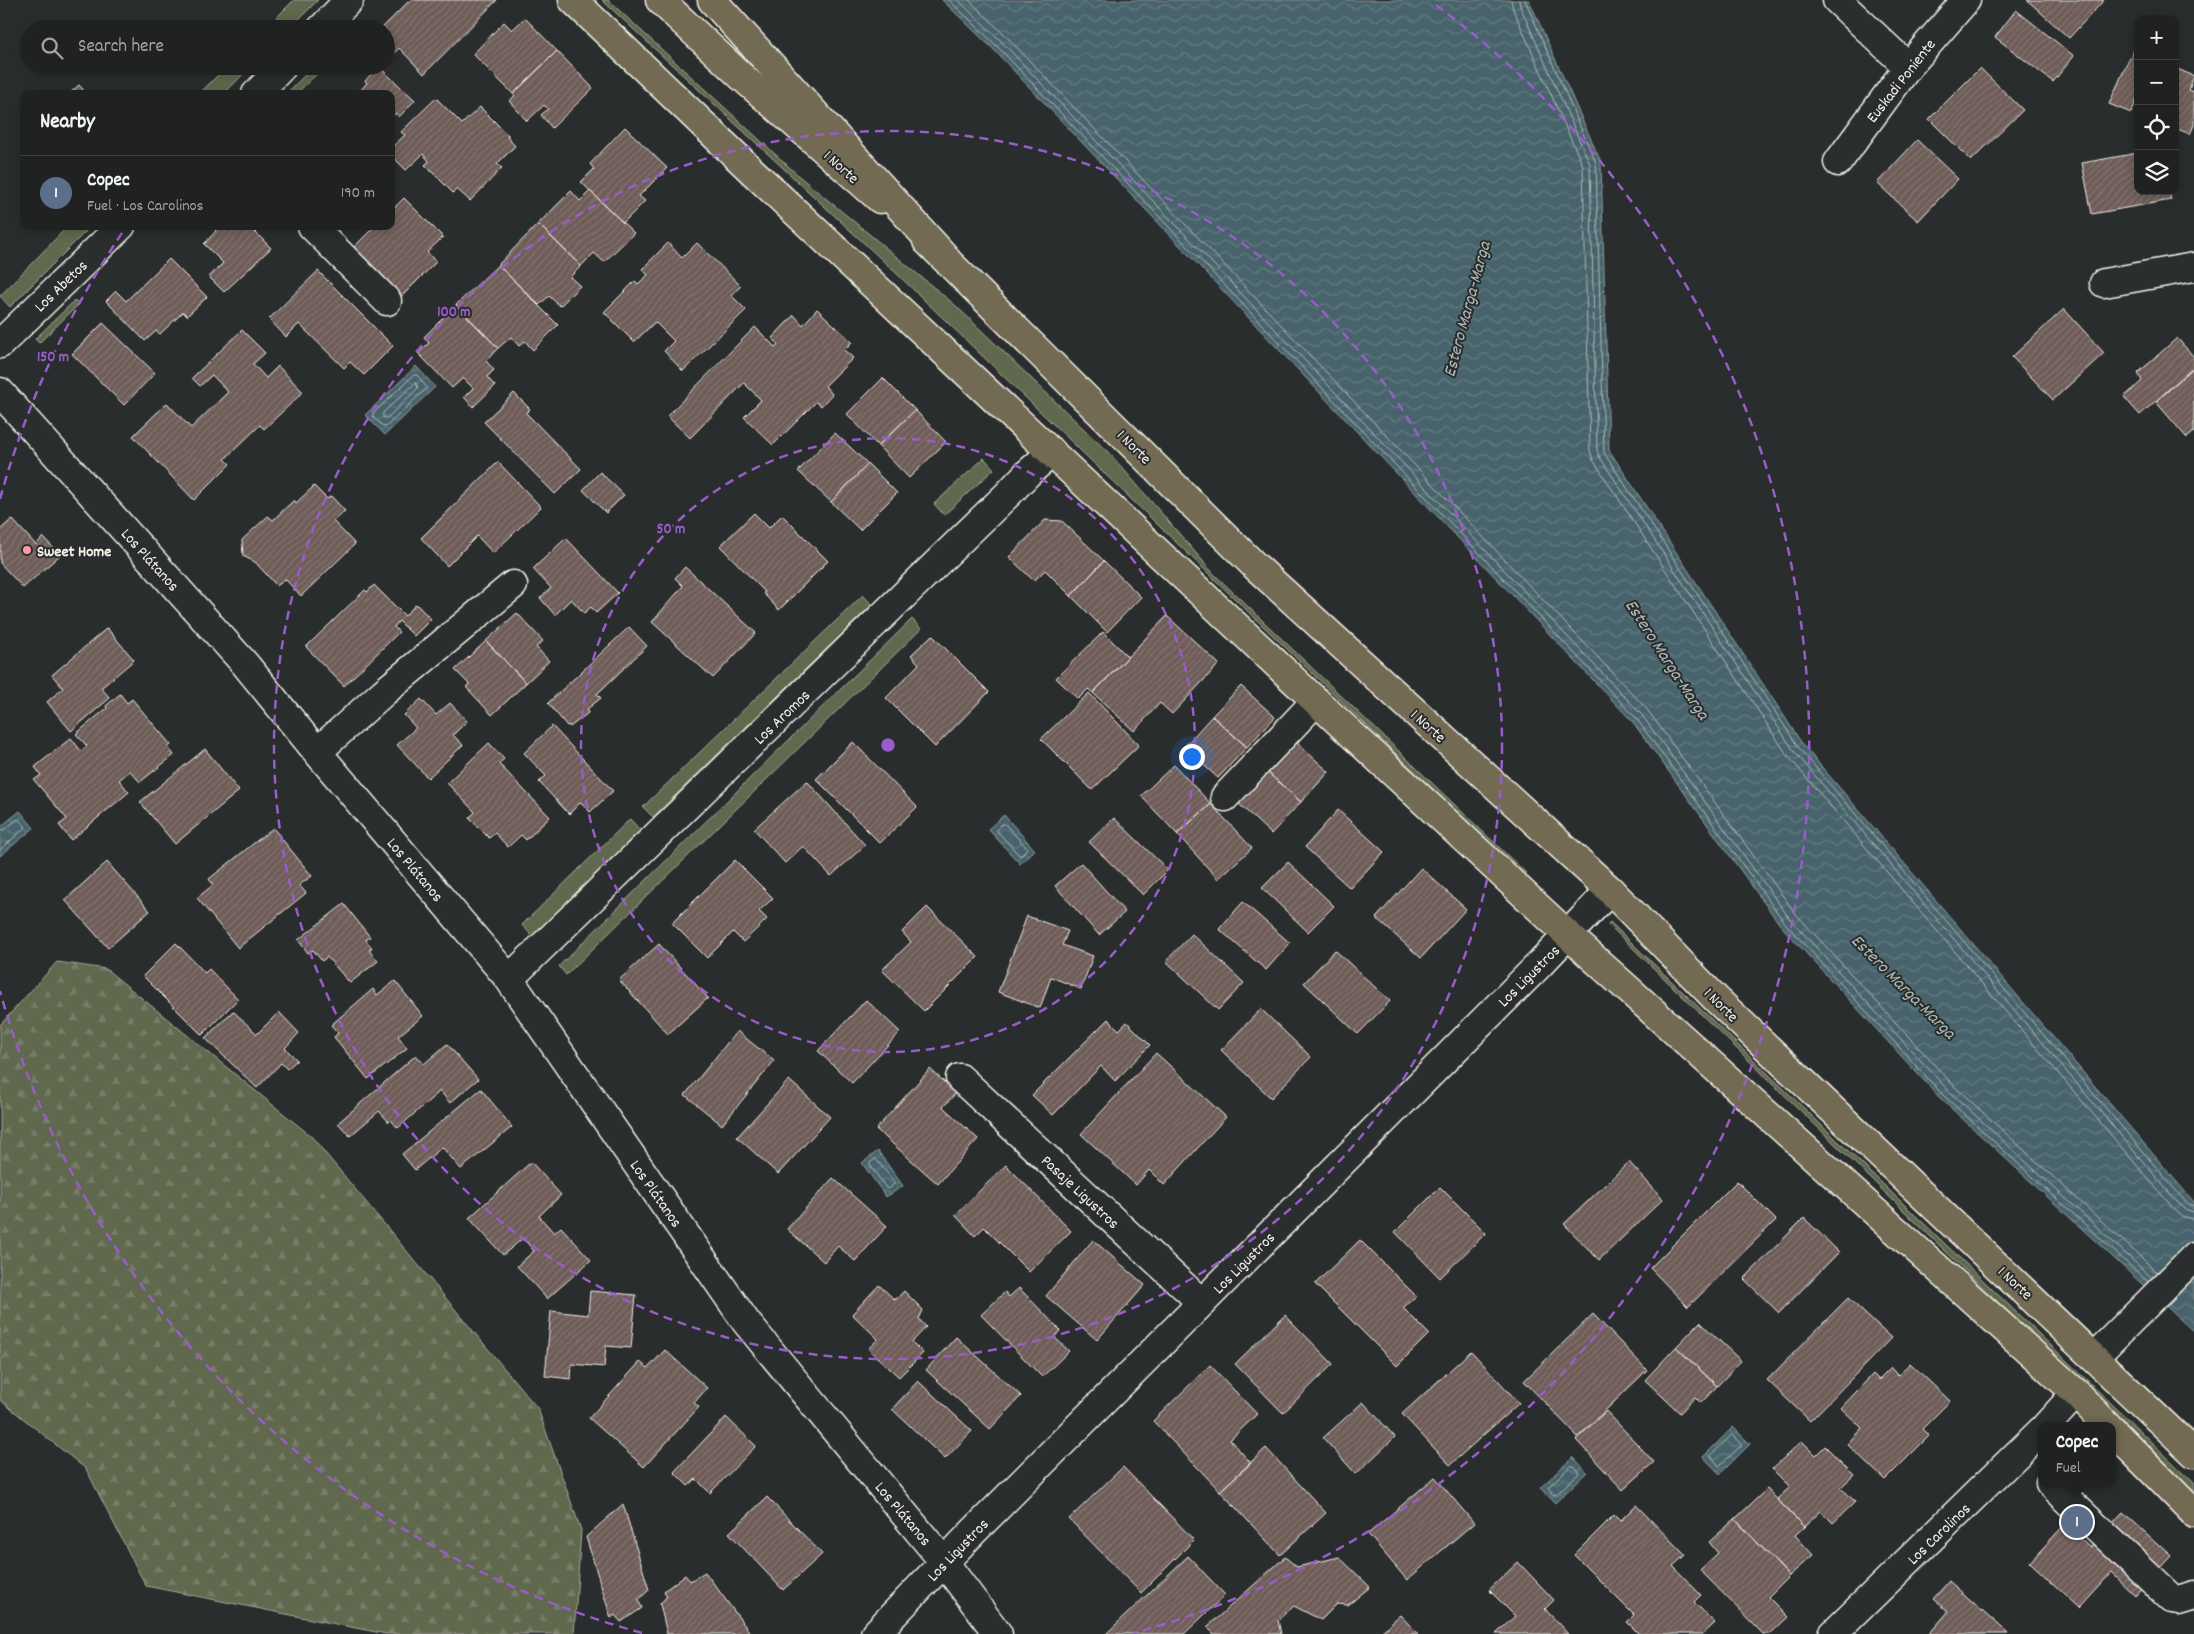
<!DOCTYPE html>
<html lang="en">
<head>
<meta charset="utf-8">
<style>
  :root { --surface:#202222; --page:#282a2a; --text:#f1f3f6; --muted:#a2a4a5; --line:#3d3f40; --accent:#db2777 }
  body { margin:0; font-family:Dekko,sans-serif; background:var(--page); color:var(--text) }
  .controls { position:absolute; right:15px; top:15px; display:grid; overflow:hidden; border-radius:10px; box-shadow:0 2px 12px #0003 }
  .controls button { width:45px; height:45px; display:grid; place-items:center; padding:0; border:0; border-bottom:1px solid var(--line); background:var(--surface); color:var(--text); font:25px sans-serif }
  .you { position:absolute; left:1191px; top:756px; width:18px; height:18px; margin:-12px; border:4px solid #fff; border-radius:50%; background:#1a73e8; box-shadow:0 0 0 8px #1a73e833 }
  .badge { display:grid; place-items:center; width:32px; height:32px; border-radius:50%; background:var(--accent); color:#fff; font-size:16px; font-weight:700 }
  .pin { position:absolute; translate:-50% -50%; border:2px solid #fff; box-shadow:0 1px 5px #0006 }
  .popup { position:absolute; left:2038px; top:1422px; width:78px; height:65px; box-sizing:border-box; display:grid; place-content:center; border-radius:10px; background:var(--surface); filter:drop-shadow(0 1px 4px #0005); font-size:16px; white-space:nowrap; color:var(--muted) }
  .popup b { font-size:19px; color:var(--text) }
  .popup::after { content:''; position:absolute; left:50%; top:100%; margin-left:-10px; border:10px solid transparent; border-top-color:var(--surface) }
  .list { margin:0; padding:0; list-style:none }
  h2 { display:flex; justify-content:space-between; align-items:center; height:65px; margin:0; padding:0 20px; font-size:21px }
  h2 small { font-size:16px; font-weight:400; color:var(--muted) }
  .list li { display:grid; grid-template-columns:32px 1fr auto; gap:15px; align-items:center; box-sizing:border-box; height:75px; padding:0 20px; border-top:1px solid var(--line) }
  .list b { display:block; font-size:19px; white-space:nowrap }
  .list p { margin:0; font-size:16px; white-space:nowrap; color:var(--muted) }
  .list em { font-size:16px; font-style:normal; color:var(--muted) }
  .icon { flex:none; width:28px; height:28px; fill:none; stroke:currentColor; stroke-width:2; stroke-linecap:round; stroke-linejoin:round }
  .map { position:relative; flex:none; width:2194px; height:1634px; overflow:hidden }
  .search { position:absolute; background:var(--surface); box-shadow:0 2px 12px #0003; left:20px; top:20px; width:375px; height:55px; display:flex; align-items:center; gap:12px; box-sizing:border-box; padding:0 18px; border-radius:28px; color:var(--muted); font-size:19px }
  .panel { position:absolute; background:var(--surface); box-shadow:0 2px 12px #0003; left:20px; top:90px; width:375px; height:140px; border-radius:10px }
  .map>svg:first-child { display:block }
  .grass { fill:#60674e; stroke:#aaac9b }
  .forest { fill:url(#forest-firs); stroke:#aaac9b }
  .water { fill:url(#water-waves); stroke:#8d9c9e }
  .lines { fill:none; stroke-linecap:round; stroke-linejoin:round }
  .shore { stroke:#afb9b6; stroke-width:1 }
  .building { fill:url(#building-hatch); stroke:#f4f1e8 }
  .minor-casing { stroke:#f4f1e8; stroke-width:31 }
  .major-casing { stroke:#f4f1e8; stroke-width:31 }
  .highway-casing { stroke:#f4f1e8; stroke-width:31 }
  .minor { stroke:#2a2d2e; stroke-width:28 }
  .major { stroke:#736b52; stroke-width:28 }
  .highway { stroke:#736b52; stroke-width:28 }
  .ring { fill:none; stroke:#995dc9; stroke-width:2.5; stroke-dasharray:9 6 }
  .poi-dot { fill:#ff9aa2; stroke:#2a2d2e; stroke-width:2 }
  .labels { text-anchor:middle; stroke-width:4; stroke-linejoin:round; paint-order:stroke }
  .street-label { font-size:16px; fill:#f4f1e8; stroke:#2a2d2e }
  .poi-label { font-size:16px; font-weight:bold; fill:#f4f1e8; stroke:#2a2d2e; text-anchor:start }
  .water-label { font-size:18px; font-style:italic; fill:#afb9b6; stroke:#2a2d2e }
  .centre { fill:#995dc9; stroke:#2a2d2e; stroke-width:2.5 }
  .ring-label { font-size:15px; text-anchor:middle; font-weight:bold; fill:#995dc9; stroke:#2a2d2e; stroke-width:4; stroke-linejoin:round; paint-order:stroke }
</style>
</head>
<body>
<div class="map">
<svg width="2194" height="1634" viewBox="0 0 2194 1634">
  <defs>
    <pattern id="forest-firs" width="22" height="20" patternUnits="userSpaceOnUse" patternTransform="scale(1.25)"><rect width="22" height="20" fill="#60674e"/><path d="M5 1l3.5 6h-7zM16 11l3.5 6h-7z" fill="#777d68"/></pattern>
    <pattern id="water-waves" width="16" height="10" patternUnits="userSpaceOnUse" patternTransform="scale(1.25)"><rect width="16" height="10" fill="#48646c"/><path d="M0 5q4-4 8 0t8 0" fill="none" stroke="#637b81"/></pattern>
    <pattern id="building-hatch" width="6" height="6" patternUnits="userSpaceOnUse" patternTransform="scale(1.25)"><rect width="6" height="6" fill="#6e5c58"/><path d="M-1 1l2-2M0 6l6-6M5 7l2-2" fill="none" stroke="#837470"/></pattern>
  </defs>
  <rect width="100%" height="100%" fill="#2a2d2e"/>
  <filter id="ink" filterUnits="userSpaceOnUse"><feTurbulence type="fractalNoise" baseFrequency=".02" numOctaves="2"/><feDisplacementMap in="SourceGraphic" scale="10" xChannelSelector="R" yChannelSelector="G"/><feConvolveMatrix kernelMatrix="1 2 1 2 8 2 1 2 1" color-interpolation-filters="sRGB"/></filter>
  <g filter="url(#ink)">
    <path class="grass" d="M294 0H318L289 29H265Z
      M602 0H608L800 177 955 305 1112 456 1214 574 1527 874 1523 876 894 271Z
      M227 66H251L224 94H199Z
      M314 66H325L296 94H286Z
      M68 226H91L10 307 0 296Z
      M75 300 79 304 39 343 35 339Z
      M984 458 994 469 944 515 934 504Z
      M863 595 872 605 653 817 643 807Z
      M912 619 921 629 566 975 559 966Z
      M630 819 641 831 532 936 522 925Z
      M1610 922 2194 1483V1492L1608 924Z"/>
    <path class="forest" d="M57 962 106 969 311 1136 538 1409 581 1530 574 1634H386L146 1586 86 1469 0 1400V1025Z"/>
    <path class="water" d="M942 0H1529L1601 162 1609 450 1803 745 2194 1202V1332L1940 1098 1781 926 1632 721 993 49Z
      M416 366 435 387 385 435 365 415Z
      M20 811 34 828 0 856V827Z
      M1004 815 1035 850 1020 864 988 829Z
      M878 1151 903 1186 886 1197 862 1163Z
      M1733 1427 1750 1444 1720 1474 1703 1457Z
      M1573 1457 1587 1472 1555 1503 1540 1488Z"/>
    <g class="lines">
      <path class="shore" d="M949 0 996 45 1636 718 1785 923 1943 1095 2148 1282
        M958 0 1001 41 1641 714 1790 919 1948 1090 2152 1278
        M969 0 1006 36 1646 708 1796 914 1953 1085 2157 1272
        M1511 0 1513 9 1583 166 1590 450 1593 460 1788 756 2174 1209 2183 1217 2194 1219
        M1519 0 1520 6 1590 164 1597 450 1599 456 1794 751 2179 1204 2187 1210 2194 1212
        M1525 0 1596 163 1604 453 1799 748 2184 1200 2190 1205H2194
        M414 375H417L427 388 387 426 384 427 373 417V414Z
        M416 383 418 388 387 418H383V413Z
        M1002 824H1005L1027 848 1022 855H1019L997 831Z
        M0 830H4L18 819 26 827 0 850
        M876 1159 895 1183 889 1189 886 1188 870 1165V1163Z
        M1732 1435 1742 1445 1719 1466 1711 1456Z
        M1571 1466H1574L1579 1473 1557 1494 1554 1495 1549 1487Z"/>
    </g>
    <path class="building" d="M410 0H497L424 74 399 48 391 57 386 52V29H381Z
      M2027 0H2104L2069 38Z
      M2016 10 2074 56 2053 82 1995 37Z
      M525 18 557 51 513 94 473 54 504 22 512 30Z
      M2133 50 2138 52V97L2131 113 2109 104Z
      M557 51 593 88 552 128 541 115 548 109 544 105 527 121 509 101 515 96 513 94Z
      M378 66 415 100 399 117 396 113 391 118V94H357L367 83 365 81Z
      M1980 68 2023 110 1971 161 1929 119Z
      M2175 68 2194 76 2189 90 2194 92V125L2190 134 2175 128Z
      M79 85 87 94H69Z
      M436 98 462 124 480 107 509 136 507 137 515 146 497 164 502 168 470 201 457 189 453 193 425 165 429 161 423 154 406 170 391 155V148L405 135 401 132Z
      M625 127 667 168 639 196 645 201 623 223 581 182 594 169 590 164Z
      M1917 140 1958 179 1918 221 1877 183Z
      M2138 153V191H2169L2171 200 2092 214 2082 163Z
      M571 191 580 201 590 191 634 233 604 262 594 253 581 266 538 224Z
      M404 198 443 237 427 252 436 262 401 297 353 248 375 226H391V211Z
      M538 224 581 266 570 277 580 286 560 306 549 296 539 305 498 265Z
      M261 226 255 232 271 248 224 292 209 277 223 263 204 244 216 231 212 227Z
      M668 243 682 258 697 243 741 286 731 295 746 310 683 371 664 351 674 341 655 322 634 342 604 312 635 281 638 284 648 275 642 269Z
      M169 259 207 297 187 316 183 312 160 334 156 331 145 341 106 301 116 291 126 301Z
      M498 265 558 325 533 350 525 341 519 346 511 337 498 348 456 305Z
      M318 271 393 346 364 375 350 362 344 368 299 324 286 337 269 319Z
      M456 305 498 348 486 361 494 370 487 377 495 386 473 407 464 397 473 388 463 378 452 388 418 353 429 343 424 337Z
      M817 309 852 342 844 350 853 358 825 386 832 394 821 406 816 402 773 445 744 417 761 400 744 383 690 438 667 416 755 327 775 347 778 344 772 338 794 315 803 325Z
      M2064 309 2104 353 2053 400 2012 357Z
      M103 323 155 373 124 405 72 354Z
      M242 330 265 353 253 364 266 378 278 366 303 392 264 429 260 425 225 459 230 464 194 500 133 436 167 403 191 428 228 392 212 375 200 386 192 378Z
      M2177 338 2194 357V367L2140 415 2124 397 2142 381 2138 373Z
      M2194 367V432L2187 438 2156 402Z
      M883 378 915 410 878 446 847 414Z
      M514 393 530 409 526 413 581 469 555 494 484 422Z
      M915 410 946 442 909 478 878 446Z
      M835 433 868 464 831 502 798 471Z
      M498 462 541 507 493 553 477 536 447 566 421 538Z
      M868 464 897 493 860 530 831 502Z
      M600 472 624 495 606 513 583 490Z
      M314 486 327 499 331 496 345 511 333 521 355 544 301 596 285 579 277 586 255 562 243 556 242 540 268 516 273 520 294 500 296 503Z
      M754 513 769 528 782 515 828 561 779 610 763 593 765 592 720 546Z
      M12 519 36 545 43 537 60 555 23 588 0 563V530Z
      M1045 520 1062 521 1104 561 1071 596 1045 570 1034 581 1009 557Z
      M566 538 618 593 596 613 591 607 584 613 571 599 555 615 540 598 551 588 533 569Z
      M1104 561 1141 597 1107 632 1071 596Z
      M685 567 756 633 713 678 652 622 683 586 675 578Z
      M374 585 405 616 416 604 431 619 414 636 399 621 394 627 399 632 344 686 306 647 365 590 367 592Z
      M517 613 543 641 536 647 549 661 526 683 486 641Z
      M1167 616 1219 664 1172 714 1160 703 1134 731 1093 693Z
      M629 627 647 646 597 694 601 698 587 709 588 713 570 727 569 725 567 726 548 703Z
      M107 628 134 660 101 688 110 698 71 731 47 702 63 688 52 675Z
      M1103 632 1128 657 1093 693 1088 689 1078 699 1056 678Z
      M932 635 989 692 935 747 886 698 919 664 911 655Z
      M486 641 526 683 492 715 466 687 469 684 455 670Z
      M1241 686 1275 717 1247 747 1212 716Z
      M1089 693 1139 745 1092 790 1041 739Z
      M120 694 127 703 132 699 171 745 168 747 174 755 140 782 130 771 119 780 129 792 71 840 59 825 67 819 34 780 41 775 35 767 71 738 81 751 87 746 76 734 107 708 106 706Z
      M421 699 436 715 450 703 467 721 453 735 463 745 428 778 397 745 416 728 404 715Z
      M1212 716 1247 747 1218 778 1184 747Z
      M552 726 613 791 590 812 581 802 569 814 539 782 546 776 524 753Z
      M1295 741 1329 772 1301 802 1266 771Z
      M853 742 917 807 880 843 816 779Z
      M489 743 504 759 499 764 550 817 526 840 521 835 508 847 495 833 489 838 469 818 475 812 447 783Z
      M205 749 239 791 175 844 140 802Z
      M1174 765 1211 804 1177 834 1141 796Z
      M1266 771 1301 802 1271 834 1238 803Z
      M807 781 865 845 831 876 803 846 785 863 754 829Z
      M1211 804 1252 848 1218 879 1177 834Z
      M1338 810 1384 852 1350 888 1305 847Z
      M1114 818 1168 870 1143 895 1089 842Z
      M273 828 312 876 299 885 306 893 238 948 197 898 213 885 209 879Z
      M735 860 773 898 759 911 767 919 743 942 733 932 707 958 672 923Z
      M107 862 150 911 108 948 65 900Z
      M1288 862 1334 906 1308 932 1262 888Z
      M1081 863 1125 912 1099 935 1055 886Z
      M1421 868 1466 909 1421 958 1376 918Z
      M1243 902 1290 943 1266 970 1219 929Z
      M344 904 370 937 366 940 372 948 369 950 378 961 350 983 327 957 322 961 313 950 308 953 298 940Z
      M927 907 978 957 924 1011 882 970 911 942 902 932Z
      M1027 916 1068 931 1062 945 1093 956 1081 989 1051 977 1040 1008 998 992Z
      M1192 934 1244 983 1218 1010 1166 961Z
      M176 943 205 973 209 969 238 999 202 1035 143 976Z
      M659 944 708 998 668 1034 619 980Z
      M1335 950 1390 1001 1358 1034 1304 983Z
      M395 981 423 1016 398 1036 407 1048 368 1079 334 1037 338 1033 331 1025 373 989 377 995Z
      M866 1000 900 1032 852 1083 818 1051Z
      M1261 1009 1311 1057 1271 1098 1221 1050Z
      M233 1011 257 1034 279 1012 299 1033 285 1048 297 1060 287 1069 281 1063 257 1088 205 1038Z
      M1108 1019 1119 1030 1127 1022 1150 1045 1115 1081 1101 1066 1053 1115 1032 1095Z
      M737 1031 774 1061 722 1125 685 1095Z
      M447 1044 478 1079 450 1103 440 1091 398 1128 391 1120 389 1122 379 1111 350 1136 338 1123 416 1055 424 1064Z
      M1156 1053 1226 1117 1164 1185 1149 1170 1136 1185 1081 1134Z
      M930 1069 956 1093 943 1107 978 1139 938 1184 876 1129Z
      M789 1080 830 1117 778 1174 737 1137Z
      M481 1089 512 1127 461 1169 442 1147 415 1170 402 1154Z
      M531 1162 561 1195 539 1216 554 1233 561 1227 591 1260 547 1299 517 1266 534 1251 523 1238 503 1255 469 1218Z
      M1629 1162 1663 1199 1599 1260 1564 1224Z
      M1006 1165 1071 1231 1029 1272 984 1227 975 1236 955 1215Z
      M833 1178 887 1226 855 1261 838 1246 824 1262 787 1229Z
      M1737 1181 1776 1220 1688 1307 1650 1268Z
      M1440 1187 1486 1233 1440 1278 1395 1232Z
      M1804 1218 1839 1252 1779 1313 1744 1279Z
      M1093 1240 1145 1285 1097 1340 1046 1296Z
      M1360 1240 1416 1296 1403 1308 1429 1334 1397 1366 1315 1284Z
      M879 1285 895 1300 904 1291 923 1310 919 1319 926 1327 912 1342 923 1353 899 1377 868 1349 878 1339 852 1314Z
      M1019 1288 1061 1331 1054 1337 1069 1351 1042 1377 981 1315 1005 1292 1009 1297Z
      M590 1291 636 1295 631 1348 606 1346 604 1367 572 1364 571 1379 545 1376 551 1311 588 1315Z
      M1848 1298 1891 1338 1810 1421 1767 1380Z
      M1593 1314 1647 1370 1578 1437 1524 1381Z
      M1285 1315 1333 1364 1283 1413 1235 1364Z
      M1700 1322 1741 1361 1717 1386 1676 1347Z
      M956 1337 1021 1396 990 1429 926 1370Z
      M1676 1347 1717 1386 1701 1403 1695 1397 1680 1413 1645 1380Z
      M665 1350 707 1388 694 1403 699 1407 644 1467 589 1418 640 1362 648 1368Z
      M1471 1351 1519 1403 1450 1465 1402 1414Z
      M1910 1363 1950 1401 1922 1429 1929 1436 1885 1480 1847 1444 1862 1428 1841 1408 1873 1374 1879 1380 1891 1368 1898 1376Z
      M1210 1365 1257 1414 1230 1440 1251 1463 1220 1491 1153 1421Z
      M918 1381 972 1431 945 1459 892 1409Z
      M1363 1402 1395 1437 1356 1474 1323 1438Z
      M1606 1411 1654 1462 1623 1490 1576 1440Z
      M726 1417 756 1446 710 1493 696 1479 688 1486 674 1472Z
      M1802 1441 1816 1455 1825 1446 1854 1475 1841 1487 1855 1502 1833 1523 1821 1511 1804 1527 1777 1499 1790 1487 1772 1469Z
      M1266 1448 1326 1513 1280 1555 1220 1491Z
      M1123 1467 1194 1540 1141 1593 1069 1519Z
      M1435 1477 1474 1523 1407 1580 1368 1534Z
      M1767 1489 1804 1527 1795 1535 1813 1555 1789 1576 1735 1519Z
      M767 1497 822 1554 783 1590 729 1533Z
      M623 1504 649 1590 638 1600 642 1608 621 1622 615 1615 611 1618 586 1537Z
      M1636 1505 1685 1555 1673 1566 1701 1595 1694 1602 1715 1623 1703 1634H1639L1627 1622 1634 1615 1574 1555 1614 1515 1620 1521Z
      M2123 1512 2171 1556 2134 1595 2111 1573 2079 1608 2030 1562 2065 1524 2090 1547Z
      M1735 1519 1789 1576 1768 1597 1788 1617 1770 1634H1763L1700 1570 1718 1553 1709 1542Z
      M1188 1556 1225 1595 1184 1634H1106Z
      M1285 1557 1297 1567 1339 1557 1370 1587 1348 1605 1337 1604 1321 1620 1294 1606 1278 1620 1281 1634H1214L1207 1627Z
      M1518 1562 1554 1600 1545 1609 1568 1634H1496L1515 1616 1489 1590Z
      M705 1572 751 1634H667L660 1604 667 1596 664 1591 685 1575 690 1581Z
      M1949 1581 2009 1634H1929L1948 1612 1933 1599Z
      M1400 1615 1418 1634H1379Z"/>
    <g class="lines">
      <defs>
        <path id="minor" d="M1837 0 1908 67
          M321 29 349 0
          M256 94 283 66
          M1838 162 1908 67 1966 0
          M312 226 387 301
          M2104 283 2194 267
          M0 344 121 226
          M0 392 245 664 317 752 509 979 746 1322 944 1562 998 1634
          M317 752 384 692 513 585
          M1225 797 1316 701
          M509 979 1009 493 1027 474 1052 452
          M960 1078 1202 1303
          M2094 1357 2194 1257
          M2046 1426 2076 1393
          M2050 1483 2172 1599 2178 1600 2194 1595
          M875 1634 974 1531 1540 964 1610 890
          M1833 1634 2042 1430"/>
        <path id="major" d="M573 0 753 172 1316 701 1568 935 2076 1393 2108 1426
          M660 0 741 76 880 199
          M927 241 1255 566 1610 890 1717 1000 2194 1453
          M2112 1430 2194 1513"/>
        <path id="highway" d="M712 0 945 257"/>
      </defs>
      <use href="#minor" class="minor-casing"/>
      <use href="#major" class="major-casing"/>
      <use href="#highway" class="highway-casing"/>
      <use href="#minor" class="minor"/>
      <use href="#major" class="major"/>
      <use href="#highway" class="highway"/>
    </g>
  </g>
  <g class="ring">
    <circle cx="888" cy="745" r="307"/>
    <circle cx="888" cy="745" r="614"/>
    <path d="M642 1633A921 921 0 0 1 0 991M0 499A921 921 0 0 1 124 230M1436 5A921 921 0 0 1 1134 1633"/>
  </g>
  <circle class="poi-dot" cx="27" cy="550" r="5"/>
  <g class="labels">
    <g class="street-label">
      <text transform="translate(1900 80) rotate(-52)" y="6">Euskadi Poniente</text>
      <text transform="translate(842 166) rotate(42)" y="6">1 Norte</text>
      <text transform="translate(60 285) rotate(-44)" y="6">Los Abetos</text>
      <text transform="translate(1135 446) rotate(45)" y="6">1 Norte</text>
      <text transform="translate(151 559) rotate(48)" y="6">Los Plátanos</text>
      <text transform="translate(781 716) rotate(-44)" y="6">Los Aromos</text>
      <text transform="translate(1429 725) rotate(42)" y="6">1 Norte</text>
      <text transform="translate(416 869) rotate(50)" y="6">Los Plátanos</text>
      <text transform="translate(1528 975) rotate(-45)" y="6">Los Ligustros</text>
      <text transform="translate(1722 1004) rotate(45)" y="6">1 Norte</text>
      <text transform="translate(1081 1191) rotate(43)" y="6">Pasaje Ligustros</text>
      <text transform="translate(657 1193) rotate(55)" y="6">Los Plátanos</text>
      <text transform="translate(1243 1262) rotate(-45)" y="6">Los Ligustros</text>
      <text transform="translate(2016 1282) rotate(43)" y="6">1 Norte</text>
      <text transform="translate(904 1513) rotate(50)" y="6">Los Plátanos</text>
      <text transform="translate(1938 1533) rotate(-44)" y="6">Los Carolinos</text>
      <text transform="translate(957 1549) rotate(-46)" y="6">Los Ligustros</text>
    </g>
    <g class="poi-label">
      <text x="37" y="556">Sweet Home</text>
    </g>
    <g class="water-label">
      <text transform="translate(1466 309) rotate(-75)" y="6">Estero Marga-Marga</text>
      <text transform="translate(1668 659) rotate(57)" y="6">Estero Marga-Marga</text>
      <text transform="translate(1904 986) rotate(45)" y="6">Estero Marga-Marga</text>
    </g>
  </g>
  <circle cx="888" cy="745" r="8" class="centre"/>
  <g class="ring-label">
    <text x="454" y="316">100 m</text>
    <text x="53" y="361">150 m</text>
    <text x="671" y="533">50 m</text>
  </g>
</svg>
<div class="controls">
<button>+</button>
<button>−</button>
<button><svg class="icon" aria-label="locate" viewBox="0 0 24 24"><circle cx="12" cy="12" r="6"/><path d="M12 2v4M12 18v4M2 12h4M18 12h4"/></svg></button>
<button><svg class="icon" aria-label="layers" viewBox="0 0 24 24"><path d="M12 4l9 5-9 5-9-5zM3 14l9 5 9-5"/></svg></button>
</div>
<div class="you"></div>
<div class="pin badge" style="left:2077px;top:1522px;background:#5c6f8a">1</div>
<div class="popup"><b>Copec</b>Fuel</div>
<div class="search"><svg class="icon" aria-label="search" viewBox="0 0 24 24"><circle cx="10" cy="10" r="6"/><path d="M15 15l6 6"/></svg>Search here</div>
<section class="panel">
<h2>Nearby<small></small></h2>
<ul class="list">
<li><span class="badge" style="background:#5c6f8a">1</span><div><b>Copec</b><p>Fuel · Los Carolinos</p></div><em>190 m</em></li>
</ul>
</section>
</div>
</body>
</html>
